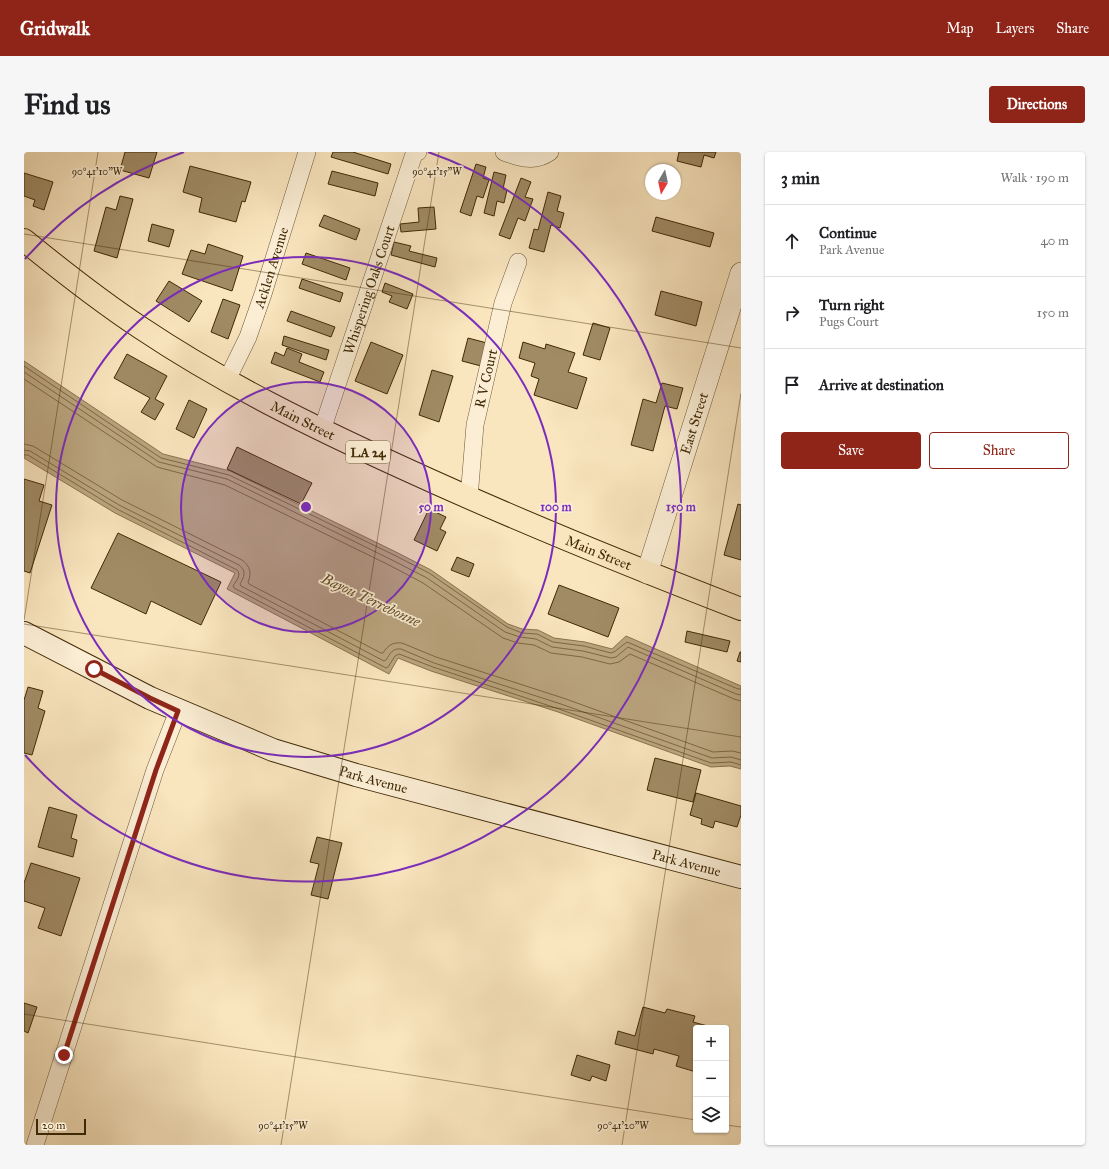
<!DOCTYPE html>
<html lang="en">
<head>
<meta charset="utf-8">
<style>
  :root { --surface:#fff; --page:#f6f6f6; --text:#202124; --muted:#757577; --line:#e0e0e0; --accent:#8f2418 }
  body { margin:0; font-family:"IM FELL Great Primer",serif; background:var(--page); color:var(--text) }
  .controls { position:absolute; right:12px; bottom:12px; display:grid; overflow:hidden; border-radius:4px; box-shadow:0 1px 3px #0004 }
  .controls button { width:36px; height:36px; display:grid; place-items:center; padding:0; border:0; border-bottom:1px solid var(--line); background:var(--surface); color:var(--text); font:20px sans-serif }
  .compass { position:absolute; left:621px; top:12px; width:36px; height:36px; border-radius:50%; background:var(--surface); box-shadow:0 1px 3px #0004; rotate:189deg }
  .scale { position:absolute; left:12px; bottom:10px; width:50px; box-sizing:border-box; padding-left:4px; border:2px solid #402905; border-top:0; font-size:11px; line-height:14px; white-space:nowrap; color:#402905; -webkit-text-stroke:3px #fbeed5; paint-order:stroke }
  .stop { position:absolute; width:12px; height:12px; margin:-9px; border:3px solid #8f2418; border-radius:50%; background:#fff }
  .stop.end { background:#8f2418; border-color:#fff; box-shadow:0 1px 4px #0008 }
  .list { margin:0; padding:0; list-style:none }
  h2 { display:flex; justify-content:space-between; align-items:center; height:52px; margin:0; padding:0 16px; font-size:17px }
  h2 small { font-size:13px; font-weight:400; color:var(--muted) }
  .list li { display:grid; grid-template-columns:26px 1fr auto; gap:12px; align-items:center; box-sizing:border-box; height:72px; padding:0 16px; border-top:1px solid var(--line) }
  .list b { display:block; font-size:15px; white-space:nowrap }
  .list p { margin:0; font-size:13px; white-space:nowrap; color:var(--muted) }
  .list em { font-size:13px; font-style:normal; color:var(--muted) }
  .actions { display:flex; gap:8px; padding:12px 16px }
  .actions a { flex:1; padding:9px 0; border:1px solid var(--accent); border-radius:4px; text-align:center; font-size:14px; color:var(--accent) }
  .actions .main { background:var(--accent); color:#fff }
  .icon { flex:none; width:22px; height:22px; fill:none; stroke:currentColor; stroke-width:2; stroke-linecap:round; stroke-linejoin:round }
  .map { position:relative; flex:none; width:717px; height:993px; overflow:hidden; border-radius:4px }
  header { display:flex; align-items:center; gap:24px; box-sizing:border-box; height:56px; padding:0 20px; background:var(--accent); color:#fff }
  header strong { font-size:19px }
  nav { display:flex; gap:22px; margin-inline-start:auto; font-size:14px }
  .intro { display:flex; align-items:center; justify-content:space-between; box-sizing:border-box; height:96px; padding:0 24px }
  h1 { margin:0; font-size:28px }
  .button { padding:10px 18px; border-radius:4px; background:var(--accent); color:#fff; font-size:14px; font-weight:700 }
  main { display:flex; gap:24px; padding:0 24px }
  aside { flex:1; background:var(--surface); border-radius:4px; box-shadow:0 1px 3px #0004 }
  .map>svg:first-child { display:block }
  .water { fill:#baa57f; stroke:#89734e }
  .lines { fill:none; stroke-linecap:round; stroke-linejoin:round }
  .shore { stroke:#7d6742; stroke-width:1 }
  .building { fill:#a08b65; stroke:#402905 }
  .minor-casing { stroke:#6e5833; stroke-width:18 }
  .tertiary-casing { stroke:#6e5833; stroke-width:22 }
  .secondary-casing { stroke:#402905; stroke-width:24 }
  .primary-casing { stroke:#402905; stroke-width:24 }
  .minor { stroke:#fbeed5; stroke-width:17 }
  .tertiary { stroke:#fbeed5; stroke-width:21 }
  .secondary { stroke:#fbeed5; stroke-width:22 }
  .primary { stroke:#f9e5be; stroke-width:22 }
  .route { stroke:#8f2418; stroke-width:5 }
  .ticks { fill:none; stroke:#402905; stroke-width:1; stroke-opacity:0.45 }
  .ring { fill:none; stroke:#7b2cbf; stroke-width:2 }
  .labels { text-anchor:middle; stroke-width:3.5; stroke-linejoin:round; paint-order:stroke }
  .shield { fill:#fbeed5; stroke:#786443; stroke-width:1 }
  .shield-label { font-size:13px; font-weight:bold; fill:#402905 }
  .street-label { font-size:14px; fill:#402905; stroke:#fbeed5 }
  .water-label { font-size:15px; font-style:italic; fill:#654e2a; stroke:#fbeed5 }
  .ticks-label { font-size:10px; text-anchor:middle; fill:#402905; stroke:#fbeed5; stroke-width:3.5; stroke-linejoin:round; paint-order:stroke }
  .centre { fill:#7b2cbf; stroke:#fbeed5; stroke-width:2 }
  .ring-label { font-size:12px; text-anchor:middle; font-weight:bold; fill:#7b2cbf; stroke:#fbeed5; stroke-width:3.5; stroke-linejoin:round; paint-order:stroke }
</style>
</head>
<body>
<header>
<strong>Gridwalk</strong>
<nav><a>Map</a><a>Layers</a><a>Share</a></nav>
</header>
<div class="intro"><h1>Find us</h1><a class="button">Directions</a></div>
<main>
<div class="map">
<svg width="717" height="993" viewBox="0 0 717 993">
  <rect width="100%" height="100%" fill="#f9e5be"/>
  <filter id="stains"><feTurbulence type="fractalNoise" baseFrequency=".005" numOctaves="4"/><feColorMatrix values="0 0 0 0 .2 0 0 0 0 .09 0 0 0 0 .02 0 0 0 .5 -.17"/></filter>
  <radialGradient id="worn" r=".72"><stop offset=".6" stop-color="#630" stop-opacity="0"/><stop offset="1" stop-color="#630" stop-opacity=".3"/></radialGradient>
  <path class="water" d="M0 209 139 302 206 319 372 400 407 418 484 472 498 477 514 478 530 486 561 490 588 497 602 484 717 534V617L706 614 687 615 534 560 407 519 374 506 365 522 203 437 211 421 91 361 0 306Z"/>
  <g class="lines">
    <path class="shore" d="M0 214 137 306 205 323 370 403 405 421 483 475 498 481 513 482 529 490 560 494 587 501 590 500 603 490 714 537H717
      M0 220 135 310 203 327 368 408 403 426 481 480 496 485 512 487 528 495 559 499 587 506 592 505 604 495 712 542 717 543
      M0 227 133 315 201 333 365 413 399 431 479 486 494 491 510 493 527 501 558 505 586 512 595 510 606 502 710 547 717 549
      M0 292 9 294 98 348 218 408C226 414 228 421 224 430L225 432 357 501H359C364 493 369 490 378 491L412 505 539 546 689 600 708 599 717 601
      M0 298 6 299 95 353 215 413C223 419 220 425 216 432L217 434 360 509 362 508C366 502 368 496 377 497L410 511 537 552 688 606 707 605 717 608
      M0 303H4L93 357 213 418C218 423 212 429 209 434L210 436 362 516 364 515 371 504 375 502 409 515 535 557 687 611 707 610 717 613"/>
  </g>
  <path class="building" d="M101 0H133L125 26 96 18Z
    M309 0H329L367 12 364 22 307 5Z
    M655 0H692L690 6 680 3 677 15 653 9Z
    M452 12 462 15 459 26 465 28 459 46 453 44 447 64 436 60Z
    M166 14 227 30 221 50 218 49 212 70 175 60 178 46 159 40Z
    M308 19 354 31 351 44 304 32Z
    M470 20 482 23 479 37 483 38 480 51 473 49 470 64 460 61Z
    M0 21 29 30 20 58 9 54 11 48 0 44Z
    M497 26 507 30 501 45 509 47 501 69 494 66 486 87 475 83Z
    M524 40 537 44 533 59 540 61 536 76 527 73 520 100 505 96 510 77 514 78Z
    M96 44 109 47 93 106 70 99 82 55 92 58Z
    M410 55 412 77 377 80 376 72 395 70 394 56Z
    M300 63 336 77 332 88 295 74Z
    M632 65 690 81 686 95 628 79Z
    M128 72 150 78 145 95 124 89Z
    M370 90 387 94 385 99 413 106 411 115 367 103Z
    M184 92 219 104 208 139 158 122 167 98 181 102Z
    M282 101 326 116 322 128 278 112Z
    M278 127 319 141 316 150 275 136Z
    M145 129 178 149 165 170 132 149Z
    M361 131 389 142 383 157 365 150 368 144 358 140Z
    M637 139 678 150 672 174 631 163Z
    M199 147 216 153 204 187 187 180Z
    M267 159 311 175 307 185 263 169Z
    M569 171 586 176 576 208 559 203Z
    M260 184 305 198 302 208 258 193Z
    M444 186 463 191 457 214 438 209Z
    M347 190 379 203 363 242 331 229Z
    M499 190 521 197 522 192 551 201 544 220 563 226 553 257 510 243 515 227 507 224 511 211 495 206Z
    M263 196 278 202 275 210 300 220 296 230 247 211 251 200 260 204Z
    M103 202 143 224 131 247 140 252 131 268 117 260 126 246 90 226Z
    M408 218 429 224 415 270 395 263Z
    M638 231 659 236 653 257 641 254 629 299 607 293 619 247 632 251Z
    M165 248 183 257 170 286 152 277Z
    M213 295 288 331 277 352 203 317Z
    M0 327 20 333 15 349 28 353 6 421 0 419Z
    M714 352 717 353V408L700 403Z
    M405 357 422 365 416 377 422 380 413 399 390 388Z
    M94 381 197 430 177 473 127 449 122 462 67 436Z
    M433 405 450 412 445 425 427 418Z
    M535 433 595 456 584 485 524 462Z
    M663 479 706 489 703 500 661 490Z
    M716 500H717V510L713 509Z
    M4 535 19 539 14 556 21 559 8 603 0 601V548Z
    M631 606 677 618 669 650 623 638Z
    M672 641 717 654V663L713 675 691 669 689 676 677 672 678 667 666 663Z
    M25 655 53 663 47 686 53 688 49 705 14 695Z
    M293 685 318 691 304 747 287 743 295 712 286 710Z
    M7 711 56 726 37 784 14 776 21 756 0 749V731Z
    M0 851 13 855 4 881 0 879Z
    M619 855 641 861 643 857 671 864 669 870 691 876H672V920L652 914 655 904 630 897 629 902 591 892 594 879 611 884Z
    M553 903 586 913 582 929 568 924 566 929 547 923Z"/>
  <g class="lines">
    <defs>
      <g id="minor">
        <path d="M480 0C496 6 511 11 526 0"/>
        <path id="s1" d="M203 228 224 185 239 142 283 0"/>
        <path id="s2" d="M298 278 390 2 394 0"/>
        <path id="s3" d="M445 346 451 273 479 151 494 110"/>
        <path d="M11 993 131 618 154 559"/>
      </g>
      <g id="tertiary">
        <path id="s4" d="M623 421 717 121"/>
      </g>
      <g id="secondary">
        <path id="s5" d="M0 481 126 546 249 598 332 623 717 725"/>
      </g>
      <g id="primary">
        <path id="s6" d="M0 88C38 119 76 149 117 176 199 231 289 275 379 316 490 367 603 413 717 457"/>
      </g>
    </defs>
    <use href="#minor" class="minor-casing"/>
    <use href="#tertiary" class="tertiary-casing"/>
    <use href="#secondary" class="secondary-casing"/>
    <use href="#primary" class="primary-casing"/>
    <use href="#minor" class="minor"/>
    <use href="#tertiary" class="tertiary"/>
    <use href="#secondary" class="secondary"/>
    <use href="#primary" class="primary"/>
  </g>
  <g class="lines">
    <path class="route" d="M40 903 132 618 154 559 126 546 70 517"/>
  </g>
  <path class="ticks" d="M0 82 717 196M0 468 74 0M0 472 717 585M0 862 672 968M702 973 717 975M257 993 415 0M598 993 717 241"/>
  <circle cx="282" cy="355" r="125" fill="#7b2cbf" fill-opacity=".12"/>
  <g class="ring">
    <circle cx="282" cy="355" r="125"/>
    <circle cx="282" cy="355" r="250"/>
    <path d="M1 107A375 375 0 0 1 160 0M404 0A375 375 0 1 1 1 603"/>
  </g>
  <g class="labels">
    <rect class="shield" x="322" y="289" width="44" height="22" rx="3"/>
    <g class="shield-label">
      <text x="344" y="305">LA 24</text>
    </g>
    <g class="street-label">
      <text dy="5" stroke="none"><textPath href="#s1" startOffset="121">Acklen Avenue</textPath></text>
      <text dy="5" stroke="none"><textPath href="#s2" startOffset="148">Whispering Oaks Court</textPath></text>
      <text dy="5" stroke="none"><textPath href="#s3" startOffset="121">R V Court</textPath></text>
      <text dy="5" stroke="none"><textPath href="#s6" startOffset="333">Main Street</textPath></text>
      <text dy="5" stroke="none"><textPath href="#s4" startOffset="157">East Street</textPath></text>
      <text dy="5" stroke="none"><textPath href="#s6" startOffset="657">Main Street</textPath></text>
      <text dy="5" stroke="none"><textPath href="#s5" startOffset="380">Park Avenue</textPath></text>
      <text dy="5" stroke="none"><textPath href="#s5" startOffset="704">Park Avenue</textPath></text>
    </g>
    <g class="water-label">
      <text transform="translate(347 448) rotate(25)" y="5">Bayou Terrebonne</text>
    </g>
  </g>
  <g class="ticks-label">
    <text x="73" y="23">90°41'10"W</text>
    <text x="413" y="23">90°41'15"W</text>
    <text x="259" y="977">90°41'15"W</text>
    <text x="599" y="977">90°41'20"W</text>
  </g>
  <circle cx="282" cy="355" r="6" class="centre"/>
  <g class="ring-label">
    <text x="407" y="359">50 m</text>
    <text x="532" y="359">100 m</text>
    <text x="657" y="359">150 m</text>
  </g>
  <rect width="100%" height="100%" filter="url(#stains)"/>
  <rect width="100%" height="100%" fill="url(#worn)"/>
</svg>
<div class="controls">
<button>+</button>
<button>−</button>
<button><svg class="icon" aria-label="layers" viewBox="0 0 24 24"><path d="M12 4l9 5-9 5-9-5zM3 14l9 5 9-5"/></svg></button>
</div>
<svg class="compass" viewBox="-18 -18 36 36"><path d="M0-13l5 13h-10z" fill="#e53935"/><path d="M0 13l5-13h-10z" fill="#757577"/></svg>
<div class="scale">20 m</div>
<div class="stop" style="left:70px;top:517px"></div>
<div class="stop end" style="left:40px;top:903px"></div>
</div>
<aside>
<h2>3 min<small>Walk · 190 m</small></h2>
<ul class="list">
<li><svg class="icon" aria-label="ahead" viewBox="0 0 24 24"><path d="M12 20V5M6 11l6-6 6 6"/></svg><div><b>Continue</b><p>Park Avenue</p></div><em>40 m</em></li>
<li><svg class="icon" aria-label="right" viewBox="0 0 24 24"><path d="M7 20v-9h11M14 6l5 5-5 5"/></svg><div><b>Turn right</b><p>Pugs Court</p></div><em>150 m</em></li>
<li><svg class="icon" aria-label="arrive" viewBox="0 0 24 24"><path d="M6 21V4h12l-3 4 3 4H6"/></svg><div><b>Arrive at destination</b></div></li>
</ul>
<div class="actions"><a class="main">Save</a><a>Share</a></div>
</aside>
</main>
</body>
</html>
